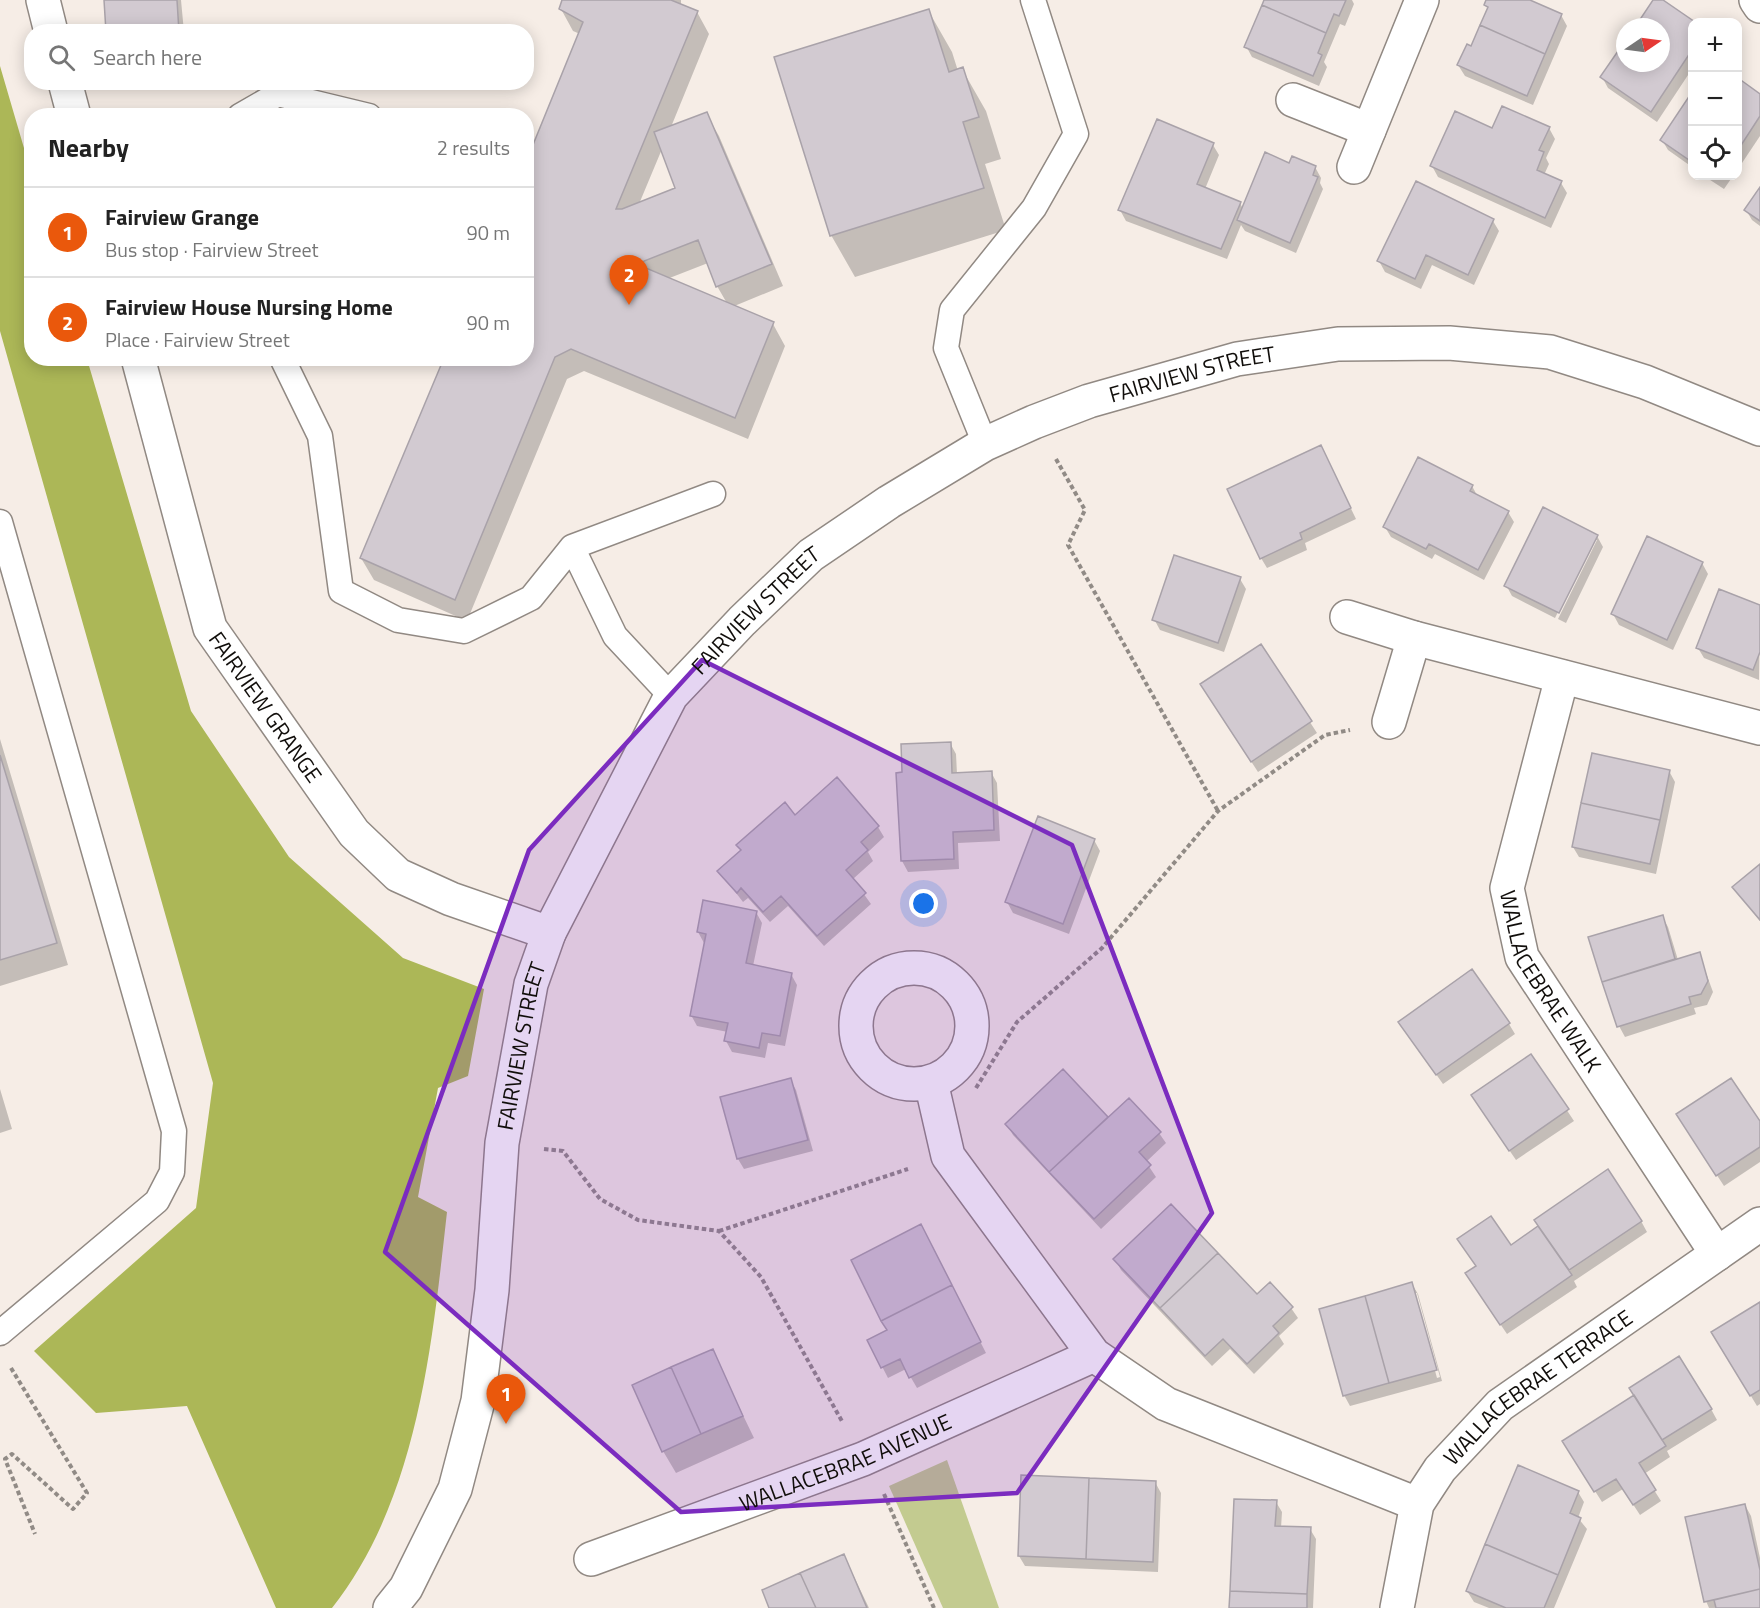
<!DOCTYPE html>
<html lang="en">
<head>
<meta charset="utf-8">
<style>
  :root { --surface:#fff; --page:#f6f6f6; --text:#222; --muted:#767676; --line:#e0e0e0; --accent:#ea580c }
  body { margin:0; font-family:"Titillium Web",sans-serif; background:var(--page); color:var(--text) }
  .controls { position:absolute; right:18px; top:18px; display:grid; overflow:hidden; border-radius:12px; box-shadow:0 3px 15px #0003 }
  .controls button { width:54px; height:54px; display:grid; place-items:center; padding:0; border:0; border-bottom:2px solid var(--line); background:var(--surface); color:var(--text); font:30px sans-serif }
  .compass { position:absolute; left:1616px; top:18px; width:54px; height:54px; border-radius:50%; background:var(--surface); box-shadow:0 3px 15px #0003; rotate:77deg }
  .you { position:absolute; left:924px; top:904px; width:21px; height:21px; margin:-15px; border:4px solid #fff; border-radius:50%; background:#1a73e8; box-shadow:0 0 0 9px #1a73e833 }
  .badge { display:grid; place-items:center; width:39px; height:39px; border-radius:50%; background:var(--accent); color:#fff; font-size:20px; font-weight:700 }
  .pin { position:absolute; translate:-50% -50px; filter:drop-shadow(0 2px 3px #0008) }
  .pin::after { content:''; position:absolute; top:32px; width:21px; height:18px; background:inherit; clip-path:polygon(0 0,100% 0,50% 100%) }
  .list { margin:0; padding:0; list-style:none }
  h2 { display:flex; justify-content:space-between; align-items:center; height:78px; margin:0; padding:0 24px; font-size:26px }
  h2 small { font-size:20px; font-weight:400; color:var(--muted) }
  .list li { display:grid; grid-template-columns:39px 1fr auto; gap:18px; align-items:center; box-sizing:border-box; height:90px; padding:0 24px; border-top:2px solid var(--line) }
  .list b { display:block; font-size:22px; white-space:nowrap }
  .list p { margin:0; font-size:20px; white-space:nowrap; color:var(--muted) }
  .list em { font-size:20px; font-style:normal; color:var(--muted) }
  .icon { flex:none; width:33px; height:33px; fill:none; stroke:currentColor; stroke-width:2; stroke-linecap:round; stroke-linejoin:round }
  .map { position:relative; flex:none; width:1760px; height:1608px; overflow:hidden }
  .search { position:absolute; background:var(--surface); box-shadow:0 3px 15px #0003; left:24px; top:24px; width:510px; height:66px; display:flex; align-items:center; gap:15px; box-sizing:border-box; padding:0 21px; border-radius:24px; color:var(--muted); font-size:22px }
  .panel { position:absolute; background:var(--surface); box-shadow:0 3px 15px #0003; left:24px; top:108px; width:510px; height:258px; border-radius:24px }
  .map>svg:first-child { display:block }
  .green { fill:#c3cb90 }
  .forest { fill:#acb757 }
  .shadow { fill:#0003; fill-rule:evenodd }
  .building { fill:#d2cad1; stroke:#a9a2a9; stroke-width:1.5 }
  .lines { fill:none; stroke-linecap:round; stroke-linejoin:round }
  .lane-casing { stroke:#918983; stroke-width:27 }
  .street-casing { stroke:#918983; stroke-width:36 }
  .secondary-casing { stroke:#918983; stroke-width:36 }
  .path { stroke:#918b86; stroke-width:4; stroke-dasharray:4.5 3; stroke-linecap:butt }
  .lane { stroke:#fff; stroke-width:24 }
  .street { stroke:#fff; stroke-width:33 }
  .secondary { stroke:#fff; stroke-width:33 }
  .marked { fill:#7b2cbf; fill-opacity:0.2; stroke:#7b2cbf; stroke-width:4.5; stroke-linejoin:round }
  .labels { text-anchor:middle; stroke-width:4.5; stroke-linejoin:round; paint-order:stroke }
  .street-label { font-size:22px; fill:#110e0b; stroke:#fefcfa }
</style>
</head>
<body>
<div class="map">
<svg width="1760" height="1608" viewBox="0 0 1760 1608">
  <rect width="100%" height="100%" fill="#f6ede6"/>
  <path class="green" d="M947 1460 999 1608H943L889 1486Z"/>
  <path class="forest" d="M0 66 31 172 32 358 87 359 191 711 289 857 403 958 484 989 468 1076 438 1088 418 1197 447 1212C432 1345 418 1499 332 1608H276L187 1406 96 1413 34 1351 196 1208 213 1083 0 331Z"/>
  <path class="shadow" d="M105 0H181L184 32H108Z
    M561 0H681V6L697 12 709 34 671 127 706 114 719 136 783 286 732 307 773 324 785 346 748 439 584 371 567 379 467 621 374 580 361 558 526 358 580 34 573 31 561 9ZM662 149 677 189 639 204ZM708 263 717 286 728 305 667 279Z
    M1266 0H1352L1354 4 1345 26 1340 24 1324 62 1327 67 1319 86 1252 57 1246 46Z
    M1487 0H1526L1561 15 1567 26 1533 105 1465 76 1458 65 1472 48 1489 10 1485 5Z
    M1655 0H1660L1693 22 1692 69 1657 122 1608 88 1602 77 1625 44V63H1661V27H1637Z
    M928 10 952 52 958 71 962 69 986 111 1001 159 985 164 1006 230 855 277 831 235Z
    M1738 80 1760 95V136L1738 169Z
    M1692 95V167L1668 150 1662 140Z
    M1549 128 1555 139 1546 158 1549 164 1544 175 1561 183 1567 193 1551 228 1438 177 1432 166 1493 130Z
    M1213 145 1219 155 1205 189 1240 203 1243 209 1290 165 1315 167 1321 178 1320 183 1323 189 1296 253 1245 231 1241 225 1227 259 1126 221 1120 210Z
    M1704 176H1733L1724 189Z
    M1760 190V226L1752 220 1746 210Z
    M1493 221 1499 231 1474 285 1432 265 1421 289 1385 272 1379 261Z
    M1326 457 1356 519 1305 543 1307 550 1267 568 1261 558Z
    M1472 486 1478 497 1508 512 1514 522 1484 580 1435 554 1432 559 1391 537 1385 527Z
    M1597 536 1603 547 1566 623 1558 619 1597 540H1594L1555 618 1512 596 1506 585Z
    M1702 563 1708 574 1673 650 1619 625 1613 614Z
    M1240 579 1246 589 1224 652 1160 630 1154 619Z
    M1760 607 1759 680 1704 658 1698 648Z
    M1261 646 1317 733 1258 772 1208 695Z
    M0 739 68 965 0 986Z
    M950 743 956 754 957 774 991 772 997 783 1000 841 958 843 959 869 908 872 902 861Z
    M1669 771 1675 782 1656 874 1579 857 1573 847Z
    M795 817 878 827 884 837 868 852 873 861 853 879 871 904 824 946 788 906 770 922 748 898 743 902 719 871 742 851 738 845Z
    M1094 840 1100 851 1069 934 1013 913 1007 902Z
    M1760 866V921L1734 887Z
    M756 912 762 923 753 966 791 974 797 985 785 1046 768 1043 765 1058 732 1052 726 1041 728 1032 697 1026 691 1015 704 943 698 932Z
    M1662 916 1668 927 1678 960 1699 954 1713 992 1707 1005 1694 1008 1696 1014 1625 1037 1619 1026 1590 938Z
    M1509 1024 1515 1034 1443 1084 1406 1032Z
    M1531 1056 1574 1121 1516 1160 1479 1106Z
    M1063 1071 1108 1119 1159 1133 1166 1143 1146 1162 1156 1177 1101 1229 1013 1135 1007 1124Z
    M790 1079 796 1090 813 1151 744 1169 738 1159Z
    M0 1089 12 1129 0 1133Z
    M1760 1124V1162L1724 1186 1684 1125Z
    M1641 1221 1647 1232 1574 1281 1577 1287 1507 1334 1473 1284 1477 1267 1540 1227Z
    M927 1237 986 1353 917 1388 906 1369 888 1378 869 1341 889 1331Z
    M1115 1259 1291 1308 1298 1318 1279 1336 1284 1344 1254 1374 1230 1349 1212 1366 1121 1270Z
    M1412 1284 1418 1294 1442 1381 1350 1406 1344 1395ZM1414 1293H1417L1440 1377 1437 1378Z
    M1760 1304V1404L1757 1406 1713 1333Z
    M712 1351 754 1438 676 1473 663 1451Z
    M1711 1409 1717 1420 1667 1451 1670 1457 1644 1474 1661 1501 1640 1515 1623 1489 1602 1502 1570 1452Z
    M1155 1482 1161 1493 1158 1572 1025 1566 1019 1556Z
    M1578 1492 1584 1502 1578 1518 1587 1529 1554 1608H1489L1474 1602 1467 1591Z
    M1276 1502 1282 1512 1281 1528 1310 1529 1316 1539 1313 1608H1230Z
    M1745 1505 1751 1516 1760 1558V1608H1709L1706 1601Z
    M844 1556 869 1608H771Z"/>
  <path class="building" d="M104 0H177L179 32H106Z
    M562 0H671L698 11 616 209H622L675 188 654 132 707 112 772 264 716 287 698 240 644 261 641 266 774 322 735 418 571 349 555 357 455 600 360 558 444 358H526V162L583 22 559 9Z
    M1264 0H1346L1339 16 1334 14 1326 33 1262 5Z
    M1486 0H1530L1562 14 1545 54 1480 25 1488 7 1484 5Z
    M1653 0H1663L1695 22H1692V50L1651 112 1600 77 1625 41V63H1661V27H1635Z
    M1262 5 1326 33 1318 53 1322 55 1313 76 1244 47Z
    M929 9 949 72 963 67 979 117 963 122 984 188 830 236 774 57Z
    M1480 25 1545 54 1527 96 1457 65 1467 44 1471 46Z
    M1738 78 1760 94V116L1738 150Z
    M1692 92V162L1660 140Z
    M1502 106 1550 127 1539 150 1544 152 1537 170 1562 181 1545 218 1430 166 1455 111 1492 128Z
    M1157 119 1214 143 1197 184 1241 202 1221 249 1118 210Z
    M1265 152 1289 163 1292 156 1316 166 1313 175 1318 177 1290 243 1237 220Z
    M1416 181 1494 219 1468 275 1426 255 1415 279 1377 261Z
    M1760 187V221L1744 210Z
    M1321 445 1351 508 1300 533 1302 539 1260 559 1227 489Z
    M1418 457 1473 485 1470 491 1509 511 1478 570 1429 544 1426 549 1383 527Z
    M1543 507 1598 535 1559 613 1504 586Z
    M1647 536 1703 562 1667 640 1611 614Z
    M1174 555 1241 577 1218 643 1152 620Z
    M1719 589 1760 605V652L1753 670 1696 648Z
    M1261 644 1312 721 1251 762 1200 684Z
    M951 742 952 773 992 771 994 830 953 832 954 859 901 861 896 773 902 772 901 744Z
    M1592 753 1670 770 1660 820 1581 803Z
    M0 755 57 943 0 960Z
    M837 777 879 826 861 842 868 850 846 870 866 893 817 936 781 896 763 912 741 888 737 893 717 871 741 850 736 845 785 802 795 815Z
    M1581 803 1660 820 1650 864 1572 847Z
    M1038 816 1095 839 1063 924 1005 902Z
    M1760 864V920L1732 887Z
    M703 900 757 911 746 963 792 973 780 1036 762 1033 759 1048 724 1041 728 1023 690 1016 706 934 697 932Z
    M1663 915 1675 959 1602 982 1588 937Z
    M1700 952 1708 981 1701 994 1689 997 1691 1004 1617 1027 1602 982Z
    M1472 969 1510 1023 1436 1075 1398 1022Z
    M1531 1054 1569 1109 1509 1151 1471 1095Z
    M1063 1069 1108 1117 1049 1172 1005 1124Z
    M791 1078 808 1140 737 1159 720 1097Z
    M1731 1078 1760 1121V1147L1716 1176 1676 1114Z
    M1129 1098 1161 1132 1139 1152 1151 1165 1094 1219 1049 1172Z
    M1608 1169 1642 1221 1569 1270 1534 1220Z
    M1171 1204 1218 1253 1160 1308 1113 1259Z
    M1491 1216 1511 1245 1538 1226 1572 1275 1500 1325 1465 1273 1476 1266 1457 1239Z
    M921 1224 952 1285 881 1321 851 1260Z
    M1218 1253 1257 1294 1270 1282 1293 1307 1273 1326 1279 1333 1247 1364 1223 1339 1205 1356 1160 1308Z
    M1412 1282 1437 1370 1389 1383 1365 1296Z
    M952 1285 981 1342 909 1378 900 1359 881 1368 867 1340 887 1330 881 1321Z
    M1365 1296 1389 1383 1343 1396 1319 1309Z
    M1760 1302V1390L1750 1396 1711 1332Z
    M713 1349 743 1416 701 1434 671 1367Z
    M1679 1356 1712 1409 1662 1440 1629 1388Z
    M671 1367 701 1434 662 1452 632 1385Z
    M1634 1395 1666 1446 1639 1463 1656 1490 1633 1505 1616 1479 1594 1492 1562 1441Z
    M1518 1465 1579 1491 1570 1513 1581 1518 1558 1575 1485 1544Z
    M1021 1475 1089 1478 1086 1559 1018 1556Z
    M1089 1478 1156 1481 1153 1562 1086 1559Z
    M1234 1499 1277 1500 1275 1526 1311 1527 1307 1594 1230 1591Z
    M1745 1504 1760 1570V1589L1704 1602 1685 1517Z
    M1485 1544 1558 1575 1544 1608H1506L1466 1591Z
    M844 1554 867 1608H816L800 1573Z
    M800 1573 816 1608H769L762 1590Z
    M1760 1589V1608H1716L1714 1600Z
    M1230 1591 1307 1594V1608H1229Z"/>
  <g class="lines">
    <defs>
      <path id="lane" d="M240 116 278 94 369 116
        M282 358 320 436 341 591 398 620 464 631 531 598 572 547 713 494
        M985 444 946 348 952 310 1034 208 1076 134 1033 0
        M0 522 174 1131 172 1172 157 1201 0 1333
        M572 547 615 636 671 696"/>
      <g id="street">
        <path d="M43 0 51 32"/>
        <path d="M1756 0 1760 6"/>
        <path d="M65 82 74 116"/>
        <path d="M1293 100 1369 130"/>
        <path d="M1354 167 1422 0"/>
        <path id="s1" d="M138 358 210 628 354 833 398 875 451 899 549 933"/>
        <path d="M1347 617 1414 638 1760 728"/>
        <path id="s2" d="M1562 677 1507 888 1522 957 1717 1254"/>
        <path d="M1389 722 1414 638"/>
        <circle cx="914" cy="1026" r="58"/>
        <path d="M931 1082 948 1156 1094 1355 1166 1404 1417 1504"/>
        <path id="s3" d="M591 1559 863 1459 1094 1355"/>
        <path id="s4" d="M1397 1608 1417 1504 1440 1469 1500 1405 1760 1224"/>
      </g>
      <g id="secondary">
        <path id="s5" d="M390 1608 406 1588 455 1489 478 1401 492 1290 502 1143 531 984 549 933 671 696 742 621 811 555 889 502 985 444 1034 422 1089 401 1237 359 1338 344 1449 343 1550 352 1645 382 1760 429"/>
      </g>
    </defs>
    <use href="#lane" class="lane-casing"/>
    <use href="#street" class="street-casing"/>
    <use href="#secondary" class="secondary-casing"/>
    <path class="path" d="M1056 459 1085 510 1068 545 1218 811
      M976 1088 1017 1022 1102 948 1218 811 1325 735 1350 730
      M544 1149 563 1151 600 1199 638 1220 719 1231 761 1277 843 1423
      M719 1231 908 1169
      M11 1368 87 1493 73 1509 12 1454 5 1459 35 1534
      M884 1494 934 1608"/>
    <use href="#lane" class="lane"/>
    <use href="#street" class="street"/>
    <use href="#secondary" class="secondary"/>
  </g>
  <path class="marked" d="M702 660 1072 845 1212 1213 1017 1493 681 1512 385 1252 529 850Z"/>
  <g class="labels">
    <g class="street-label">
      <text dy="8" stroke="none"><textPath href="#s5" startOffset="1593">FAIRVIEW STREET</textPath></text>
      <text dy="8" stroke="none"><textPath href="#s5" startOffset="1089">FAIRVIEW STREET</textPath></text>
      <text dy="8" stroke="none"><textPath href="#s1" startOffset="376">FAIRVIEW GRANGE</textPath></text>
      <text dy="8" stroke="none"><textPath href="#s2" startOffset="322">WALLACEBRAE WALK</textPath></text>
      <text dy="8" stroke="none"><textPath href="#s5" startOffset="585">FAIRVIEW STREET</textPath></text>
      <text dy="8" stroke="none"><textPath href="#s4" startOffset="276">WALLACEBRAE TERRACE</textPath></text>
      <text dy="8" stroke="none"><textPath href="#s3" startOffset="272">WALLACEBRAE AVENUE</textPath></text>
    </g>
  </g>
</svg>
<div class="controls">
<button>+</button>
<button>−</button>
<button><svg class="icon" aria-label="locate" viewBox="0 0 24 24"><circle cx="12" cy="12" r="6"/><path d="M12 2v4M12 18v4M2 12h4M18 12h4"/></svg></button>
</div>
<svg class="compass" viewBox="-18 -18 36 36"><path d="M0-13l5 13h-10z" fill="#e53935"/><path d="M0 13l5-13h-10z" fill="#767676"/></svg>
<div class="you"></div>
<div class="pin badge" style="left:506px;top:1424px">1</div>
<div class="pin badge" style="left:629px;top:305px">2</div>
<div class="search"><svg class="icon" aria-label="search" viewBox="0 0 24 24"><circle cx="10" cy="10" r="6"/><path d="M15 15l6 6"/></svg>Search here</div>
<section class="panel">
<h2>Nearby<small>2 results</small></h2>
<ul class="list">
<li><span class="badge">1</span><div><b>Fairview Grange</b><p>Bus stop · Fairview Street</p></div><em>90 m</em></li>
<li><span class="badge">2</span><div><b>Fairview House Nursing Home</b><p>Place · Fairview Street</p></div><em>90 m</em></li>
</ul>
</section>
</div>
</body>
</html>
